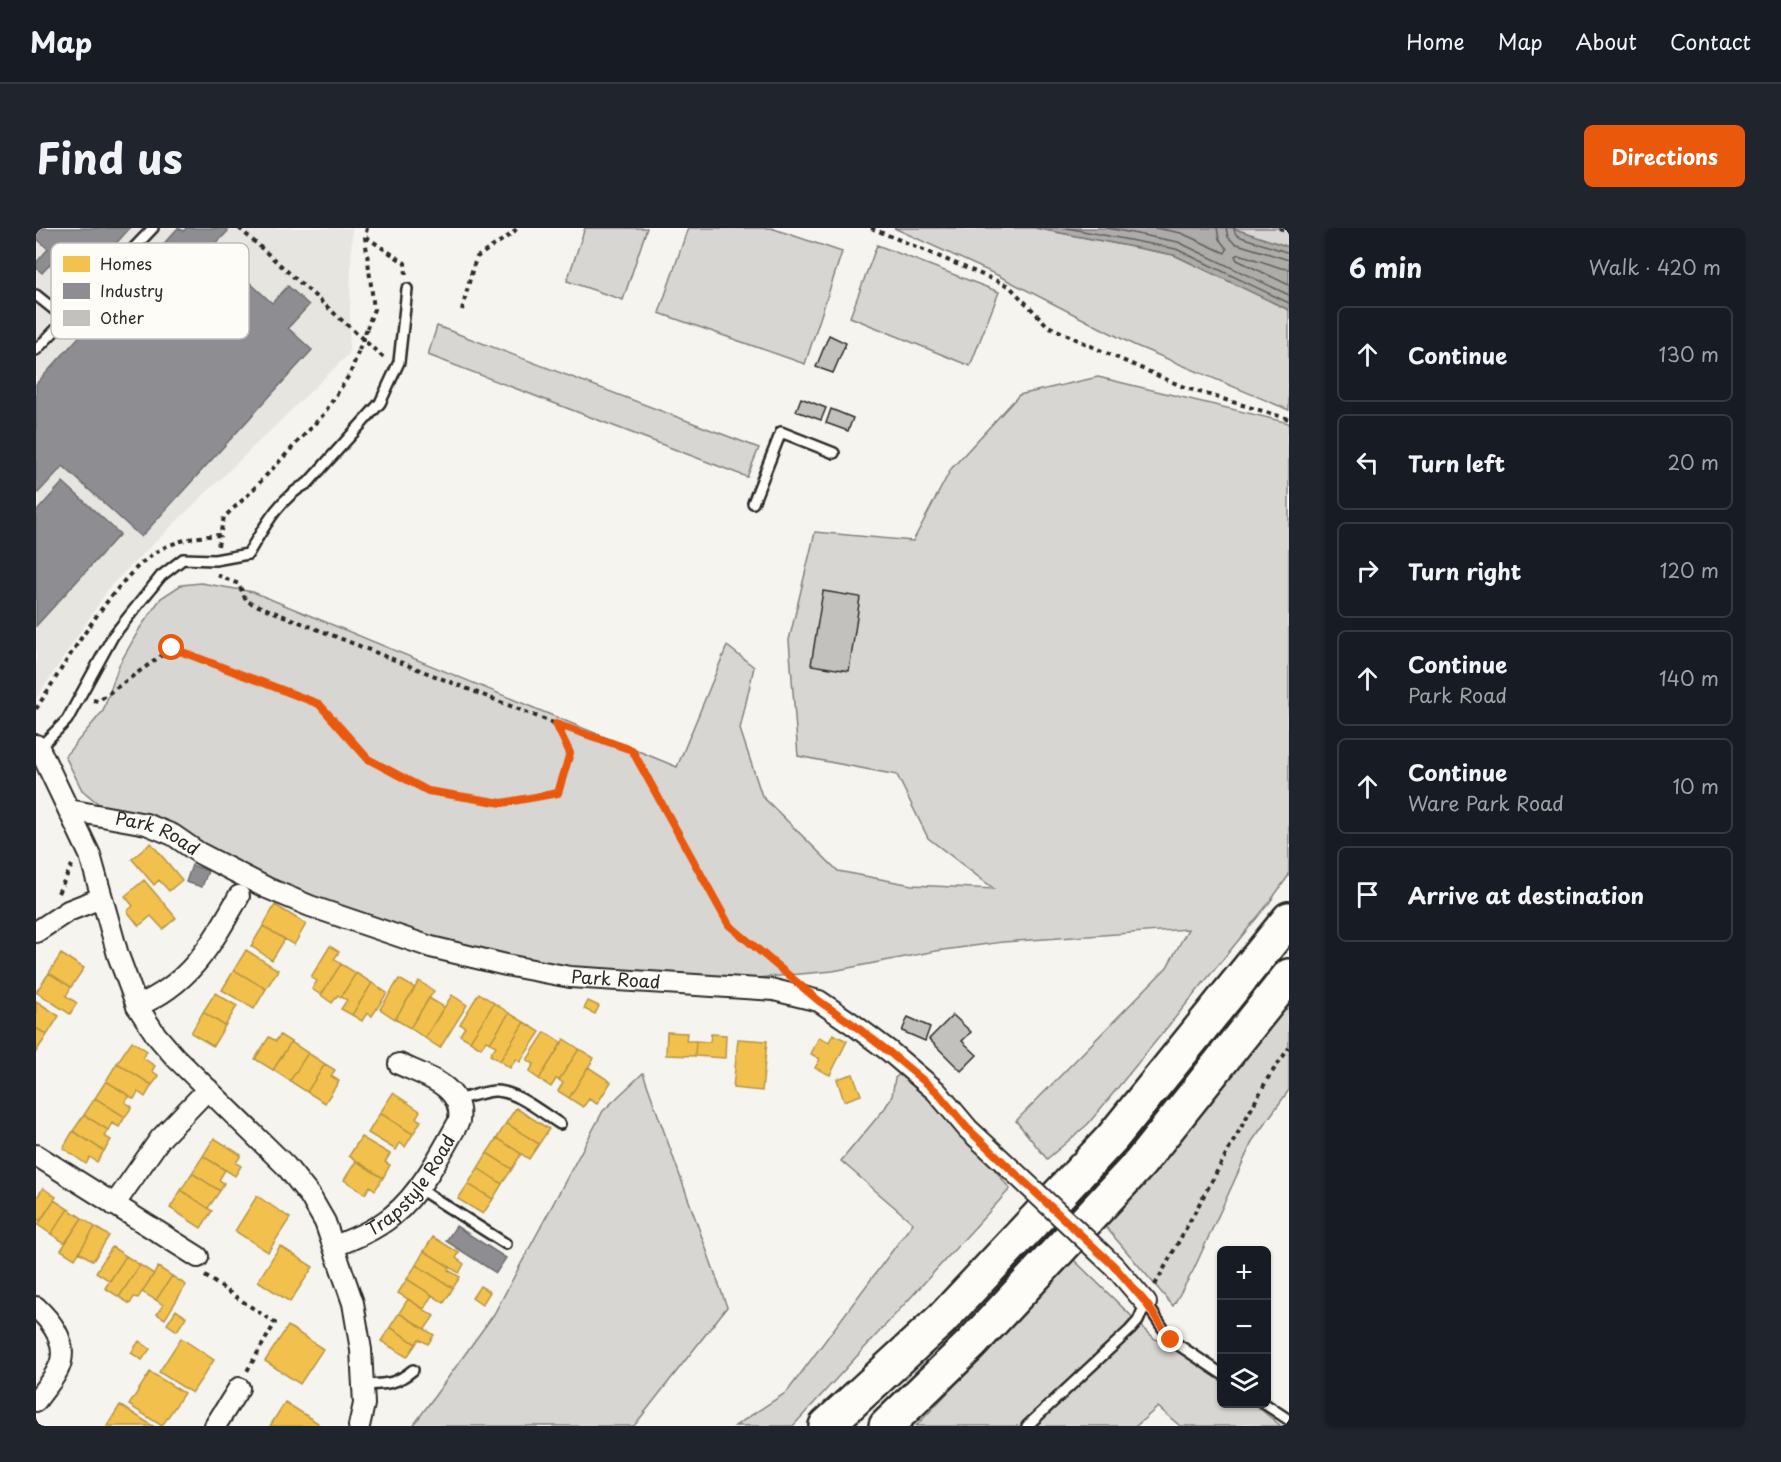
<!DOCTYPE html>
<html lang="en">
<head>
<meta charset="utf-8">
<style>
  :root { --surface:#171b24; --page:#20242c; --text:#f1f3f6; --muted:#9ea1a6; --line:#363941; --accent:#ea580c }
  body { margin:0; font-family:"Playpen Sans",sans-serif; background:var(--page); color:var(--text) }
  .controls { position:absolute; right:18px; bottom:18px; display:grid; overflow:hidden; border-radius:9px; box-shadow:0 2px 4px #0004 }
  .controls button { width:54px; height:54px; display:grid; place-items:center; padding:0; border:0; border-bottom:2px solid var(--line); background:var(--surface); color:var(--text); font:30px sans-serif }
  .stop { position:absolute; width:18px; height:18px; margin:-14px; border:4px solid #ea580c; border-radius:50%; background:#fff }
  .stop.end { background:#ea580c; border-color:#fff; box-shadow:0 2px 6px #0008 }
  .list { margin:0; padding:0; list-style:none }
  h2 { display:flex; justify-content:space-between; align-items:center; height:78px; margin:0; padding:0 24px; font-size:26px }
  h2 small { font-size:20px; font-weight:400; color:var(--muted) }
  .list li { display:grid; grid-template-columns:39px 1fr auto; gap:18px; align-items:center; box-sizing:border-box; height:96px; margin:0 12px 12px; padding:0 12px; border:2px solid var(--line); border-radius:9px }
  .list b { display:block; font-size:22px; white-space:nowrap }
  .list p { margin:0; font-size:20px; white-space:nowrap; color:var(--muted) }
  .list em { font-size:20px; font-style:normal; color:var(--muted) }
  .icon { flex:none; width:33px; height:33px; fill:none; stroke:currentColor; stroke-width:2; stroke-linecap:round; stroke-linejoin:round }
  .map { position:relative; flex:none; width:1253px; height:1198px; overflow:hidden; border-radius:9px }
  header { display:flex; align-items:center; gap:36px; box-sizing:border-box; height:84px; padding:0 30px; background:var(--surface); border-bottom:2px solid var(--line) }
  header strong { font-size:28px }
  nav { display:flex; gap:33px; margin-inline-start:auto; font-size:21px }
  .intro { display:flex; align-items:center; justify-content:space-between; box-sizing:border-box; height:144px; padding:0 36px }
  h1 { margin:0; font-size:42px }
  .button { padding:15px 27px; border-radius:9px; background:var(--accent); color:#fff; font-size:21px; font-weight:700 }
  main { display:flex; gap:36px; padding:0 36px }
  aside { flex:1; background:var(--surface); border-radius:9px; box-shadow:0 2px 4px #0004 }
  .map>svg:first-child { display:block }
  .built { fill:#e6e5e0 }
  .green { fill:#d7d6d2; stroke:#81807e; stroke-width:1.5 }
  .water { fill:#adaca9; stroke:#797877; stroke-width:1.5 }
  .homes { fill:#f2c14e; stroke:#b69444; stroke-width:1.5 }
  .industry { fill:#8d8d92; stroke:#707073; stroke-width:1.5 }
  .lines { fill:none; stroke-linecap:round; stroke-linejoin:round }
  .shore { stroke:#5f5f5d; stroke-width:1.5 }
  .building { fill:#c2c1be; stroke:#2b2b2b; stroke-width:1.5 }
  .lane-casing { stroke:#2b2b2b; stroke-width:14 }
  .street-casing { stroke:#2b2b2b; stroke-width:24 }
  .highway-casing { stroke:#2b2b2b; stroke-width:38 }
  .path { stroke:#2b2b2b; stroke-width:4; stroke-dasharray:4.5 4.5; stroke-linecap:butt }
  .lane { stroke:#fdfcf7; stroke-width:9 }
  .street { stroke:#fdfcf7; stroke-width:20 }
  .highway { stroke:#fdfcf7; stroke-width:33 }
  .street-bridge-casing { stroke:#2b2b2b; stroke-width:24; stroke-linecap:butt }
  .path-bridge { stroke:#2b2b2b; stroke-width:4; stroke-dasharray:4.5 4.5; stroke-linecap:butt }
  .street-bridge { stroke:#fdfcf7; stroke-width:20 }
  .route { stroke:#ea580c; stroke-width:8 }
  .labels { text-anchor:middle; stroke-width:6; stroke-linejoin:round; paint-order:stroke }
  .street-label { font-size:18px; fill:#2b2b2b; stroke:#fdfcf7 }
  .key { fill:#fdfcf7; stroke:#bebdba; stroke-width:1.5 }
  .key-label { font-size:16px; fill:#2b2b2b }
</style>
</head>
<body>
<header>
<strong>Map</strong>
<nav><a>Home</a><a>Map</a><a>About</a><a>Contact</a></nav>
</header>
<div class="intro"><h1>Find us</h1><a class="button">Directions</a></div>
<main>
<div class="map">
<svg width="1253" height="1198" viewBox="0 0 1253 1198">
  <rect width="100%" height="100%" fill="#f5f4ef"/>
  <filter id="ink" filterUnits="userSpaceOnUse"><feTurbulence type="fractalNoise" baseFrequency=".0167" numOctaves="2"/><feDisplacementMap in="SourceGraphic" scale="12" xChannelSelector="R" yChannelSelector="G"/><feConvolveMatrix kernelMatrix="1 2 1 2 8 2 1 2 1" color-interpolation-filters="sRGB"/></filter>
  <g filter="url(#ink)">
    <path class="built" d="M0 0H316L313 126 75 357 0 471Z"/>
    <path class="green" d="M549 0H611L587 72 531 53Z
      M652 0H735L806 24 769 136 623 85Z
      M858 0H999L1138 27 1253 82V182L1098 117 961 47Z
      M1196 0H1253V19Z
      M841 17 963 64 934 138 814 89Z
      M401 98 723 220 711 249 392 127Z
      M1062 149 1253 195V647L1233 675 1052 896 1011 931 980 893 1131 739 1152 701 967 714 900 723 797 743 721 750 535 744 380 709 248 664 142 600 64 577 46 562 29 528 67 483 83 437 104 400 125 370 145 357 165 355 217 364 641 539 691 418 718 439 704 501 726 568 802 643 876 657 958 661 892 610 861 547 762 528 753 412 779 304 877 313 915 241 983 167Z
      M1253 772V862L1217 912 1157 1043 1137 1078 1068 997Z
      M607 845 691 1079 598 1198H377L458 1086 567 883Z
      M864 846 873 847 919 891 974 961 757 1198H699L751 1164 877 995 805 933 849 880 856 868 859 850Z
      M1038 1032 1119 1111 1165 1131 1185 1149 1186 1176H1218L1245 1198H1144L1122 1179 1100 1198H880Z"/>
    <path class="water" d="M999 0H1196L1253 19V82L1138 27Z"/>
    <path class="homes" d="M115 615 146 652 133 663 123 652 118 657 96 631Z
      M108 652 140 690 127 701 115 688 103 698 91 683 97 678 89 668Z
      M239 677 270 696 258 717 227 698Z
      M227 698 249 711 236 732 215 718Z
      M294 718 303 724 298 731 305 736 285 767 276 761 281 753 275 749Z
      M210 722 242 742 230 761 198 742Z
      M25 726 48 740 35 759 13 745Z
      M305 736 320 745 305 769 302 767 296 775 285 767Z
      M198 742 230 761 218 781 186 762Z
      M13 745 35 759 30 768 41 775 34 786 0 764Z
      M320 745 336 755 316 787 305 781 311 772 305 769Z
      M363 751 379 760 359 791 344 781Z
      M383 753 398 763 374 800 359 791Z
      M336 755 351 765 336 788 331 785 326 793 316 787Z
      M179 765 201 778 189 798 167 784Z
      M443 765 458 775 434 813 424 807 429 799 424 796Z
      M416 767 431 777 404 820 389 810Z
      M393 770 408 779 389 810 374 800Z
      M0 773 23 788 11 807 0 800Z
      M552 773 563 778 559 786 548 781Z
      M458 775 473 785 454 815 450 813 445 820 434 813Z
      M167 784 189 798 177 818 155 805Z
      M473 785 488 794 464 833 454 827 460 818 454 815Z
      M488 794 504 804 484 834 480 831 474 840 464 833Z
      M0 800 11 807 0 824Z
      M509 804 526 815 503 851 493 844 498 836 491 832Z
      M631 804 651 805 650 813H660L659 828 630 827Z
      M675 806 690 807 689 830 659 828 660 813 674 814Z
      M797 806 811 813 794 847 779 840 784 831 775 826 783 809 793 814Z
      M244 807 255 814 237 842 219 831 233 809 240 813Z
      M528 811 543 821 523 852 520 851 515 859 503 851Z
      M702 811 731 813 726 863 697 860Z
      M96 813 111 823 107 830 119 838 116 843 123 848 116 857 81 835Z
      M255 814 272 825 254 853 237 842Z
      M543 821 558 830 533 870 522 863 527 855 523 852Z
      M272 825 289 836 271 864 254 853Z
      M81 835 116 857 109 869 102 864 98 871 70 853Z
      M289 836 299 842 295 848 303 853 289 875 271 864Z
      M552 839 575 854 561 876 553 871 547 879 533 870Z
      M817 846 825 867 808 873 801 851Z
      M70 853 94 868 89 874 96 879 89 889 59 870Z
      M357 865 384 883 380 890 385 893 377 906 344 885Z
      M59 870 89 889 83 899 76 895 72 902 48 887Z
      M480 880 513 901 503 916 470 895Z
      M344 885 377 906 369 919 364 915 360 922 332 905Z
      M48 887 72 902 68 908 75 912 68 923 37 903Z
      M470 895 503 916 493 931 461 910Z
      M37 903 68 923 61 934 54 929 50 936 27 920Z
      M325 909 354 926 349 934 354 937 347 950 313 928Z
      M178 910 205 927 200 935 205 938 199 948 167 928Z
      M461 910 485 926 476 941 451 925Z
      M451 925 476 941 466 956 442 940Z
      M167 928 189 942 183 952 188 955 184 963 156 945Z
      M320 933 347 950 339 962 334 958 329 966 308 952Z
      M442 940 466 956 457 971 432 956Z
      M156 945 184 963 172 980 145 962Z
      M432 956 457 971 447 986 422 971Z
      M7 960 20 969 4 993 0 990V971Z
      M145 962 176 983 165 1000 134 980Z
      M221 968 254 990 232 1024 199 1003Z
      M18 972 32 981 15 1006 2 997Z
      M32 981 46 990 29 1015 15 1006Z
      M46 990 59 999 39 1031 25 1022Z
      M59 999 73 1008 57 1033 43 1024Z
      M397 1009 423 1025 420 1030 428 1036 423 1045 388 1023Z
      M244 1018 277 1039 254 1074 222 1053Z
      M76 1019 90 1028 74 1053 60 1044Z
      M388 1023 414 1039 412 1042 424 1049 417 1060 380 1037Z
      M90 1028 104 1037 83 1069 69 1060Z
      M104 1037 118 1046 102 1070 98 1069 94 1076 83 1069Z
      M380 1037 417 1060 408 1075 371 1051Z
      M122 1039 136 1048 120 1072 106 1064Z
      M136 1048 150 1057 129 1091 121 1086 127 1077 120 1072Z
      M371 1051 396 1067 388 1081 362 1065Z
      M444 1058 454 1064 446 1077 436 1070Z
      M372 1071 398 1088 389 1101 363 1085Z
      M140 1082 150 1089 141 1103 131 1096Z
      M363 1085 398 1107 392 1116 383 1111 380 1116 354 1099Z
      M252 1098 287 1121 264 1156 229 1133Z
      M354 1099 380 1116 371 1129 345 1113Z
      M145 1110 178 1132 156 1165 123 1144Z
      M103 1113 114 1121 106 1132 95 1125Z
      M114 1144 148 1165 126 1198 93 1177Z
      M249 1174 282 1195 280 1198H234Z
      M84 1177 117 1198H71Z"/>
    <path class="industry" d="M0 0H94L47 52 21 29 6 45 0 40V35L12 21 0 10Z
      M142 0 148 3 150 0H189L192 3 176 20 236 75 252 58 273 77 252 100 276 122 105 309 27 238 1 266 0 265V156Z
      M27 254 84 306 0 398V284Z
      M156 637 172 643 166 659 150 654Z
      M420 998 470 1030 460 1045 410 1013Z"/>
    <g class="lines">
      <path class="shore" d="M1031 0 1140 21 1253 75
        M1071 0 1142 14 1253 67
        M1119 0 1145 5 1189 25 1191 21 1183 11 1181 0
        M1190 0 1192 9 1198 15 1253 32
        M1198 0 1199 5 1202 8 1253 25
        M1253 41 1245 40 1203 26 1199 28 1201 32 1253 57"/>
    </g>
    <path class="building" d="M793 107 810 115 797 145 780 139Z
      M765 170 790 180 785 192 760 183Z
      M795 181 817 190 812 203 790 195Z
      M787 363 824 369 813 443 775 437Z
      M917 787 935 804 926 813 941 827 925 843 893 811Z
      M872 789 894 799 889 813 866 803Z"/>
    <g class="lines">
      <defs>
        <path id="lane" d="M0 67 30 91 0 122
          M30 91 117 0
          M717 275 745 204 798 225
          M3 520 31 492 77 408 125 348 147 331 179 332 212 326C228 299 244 269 272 255L344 175 363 134 371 61
          M421 872C433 869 446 864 458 863 480 862 506 885 524 896
          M382 960 470 1016
          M1110 1075 1135 1112 1186 1146
          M327 1157C349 1156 359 1157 377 1142
          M1229 1176 1253 1192
          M991 1198 1094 1102 1102 1093 1110 1075"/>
        <g id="street">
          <path d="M0 517 3 520 54 627 82 727 101 778 120 807 139 829 250 938 274 968 289 994 317 1075 325 1122 328 1176 323 1198"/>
          <path id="s1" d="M33 582 110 596 137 607 163 625 231 660 274 678 395 719 470 737 534 749 738 762 783 773 818 797 853 823 900 863 932 901 976 942"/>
          <path d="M0 704 32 683 65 670"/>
          <path d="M101 778C155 755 175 717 203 668"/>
          <path d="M0 927 162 1029"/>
          <path d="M78 977 124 911 172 861"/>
          <path id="s2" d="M299 1018C319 1010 339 1002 356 988 384 966 406 924 423 893 428 858 389 848 363 836"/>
          <path d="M1079 1039 1110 1075"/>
          <path d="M0 1079C14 1092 30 1111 25 1133 22 1147 8 1161 0 1173"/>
          <path d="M179 1198 203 1160"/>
        </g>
        <path id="highway" d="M790 1198 906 1091 1076 910 1253 691
          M850 1198 935 1116 1104 935 1253 748"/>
      </defs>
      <use href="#lane" class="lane-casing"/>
      <use href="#street" class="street-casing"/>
      <use href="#highway" class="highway-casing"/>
      <path class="path" d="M203 0 348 130
        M331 0 329 9 338 81 331 100
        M835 0 973 58 1012 98 1068 124 1150 160 1253 191
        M1243 0 1253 3
        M330 9 369 35 370 47
        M426 82 437 39 441 29 477 5 481 0
        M182 318 184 307
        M181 347 203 356 210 373 520 496 596 522 693 697 747 743
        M57 472 62 473 136 420 283 476 332 531 392 563 466 575 523 565 534 525 520 496
        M0 481C28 438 84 339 129 319 147 311 165 308 184 307L188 289 210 269 287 187 314 146 323 122
        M22 665 36 637
        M169 1048 239 1095 211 1143
        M1119 1057 1232 850 1253 820"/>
      <use href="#lane" class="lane"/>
      <use href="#street" class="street"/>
      <use href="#highway" class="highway"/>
      <defs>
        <path id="street-bridge" d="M976 942 1079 1039"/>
      </defs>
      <use href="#street-bridge" class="street-bridge-casing"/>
      <path class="path-bridge" d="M323 122 331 100"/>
      <use href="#street-bridge" class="street-bridge"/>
    </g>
  </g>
  <g class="lines" filter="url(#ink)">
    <path class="route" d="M136 420 283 476 332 531 392 563 466 575 522 565 534 525 520 496 596 522 693 697 783 773 818 797 853 824 900 863 932 901 1079 1039 1110 1075 1135 1112"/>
  </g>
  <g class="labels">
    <g class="street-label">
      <text dy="6" stroke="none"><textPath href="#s1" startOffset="92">Park Road</textPath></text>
      <text dy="6" stroke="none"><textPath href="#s1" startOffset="578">Park Road</textPath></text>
      <text dy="6" stroke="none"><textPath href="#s2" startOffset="100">Trapstyle Road</textPath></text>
    </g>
  </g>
  <rect x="15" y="15" width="198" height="96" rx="9" class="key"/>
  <rect x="27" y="28" width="27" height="16" fill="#f2c14e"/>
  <rect x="27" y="55" width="27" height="16" fill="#8d8d92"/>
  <rect x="27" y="82" width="27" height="16" fill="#c2c1be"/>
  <g class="key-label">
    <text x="64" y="42">Homes</text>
    <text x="64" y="69">Industry</text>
    <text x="64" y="96">Other</text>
  </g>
</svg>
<div class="controls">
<button>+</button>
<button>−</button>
<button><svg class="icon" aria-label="layers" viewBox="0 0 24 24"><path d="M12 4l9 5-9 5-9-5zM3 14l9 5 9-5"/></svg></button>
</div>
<div class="stop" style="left:136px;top:420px"></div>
<div class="stop end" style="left:1135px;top:1112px"></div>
</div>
<aside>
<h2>6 min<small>Walk · 420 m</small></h2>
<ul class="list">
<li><svg class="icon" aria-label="ahead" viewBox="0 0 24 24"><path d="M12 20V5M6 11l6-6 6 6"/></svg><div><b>Continue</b></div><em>130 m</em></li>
<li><svg class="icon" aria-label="left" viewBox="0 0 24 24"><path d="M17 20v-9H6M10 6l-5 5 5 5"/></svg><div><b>Turn left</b></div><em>20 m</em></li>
<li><svg class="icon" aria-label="right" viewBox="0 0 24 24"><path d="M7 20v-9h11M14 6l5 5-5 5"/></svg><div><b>Turn right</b></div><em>120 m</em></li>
<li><svg class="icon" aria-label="ahead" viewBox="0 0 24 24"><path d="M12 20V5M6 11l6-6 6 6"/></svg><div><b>Continue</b><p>Park Road</p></div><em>140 m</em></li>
<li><svg class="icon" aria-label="ahead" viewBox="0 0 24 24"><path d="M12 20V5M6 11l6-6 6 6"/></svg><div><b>Continue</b><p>Ware Park Road</p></div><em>10 m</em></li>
<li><svg class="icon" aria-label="arrive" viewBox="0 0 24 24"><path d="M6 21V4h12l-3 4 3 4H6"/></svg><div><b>Arrive at destination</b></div></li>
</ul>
</aside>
</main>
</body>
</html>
